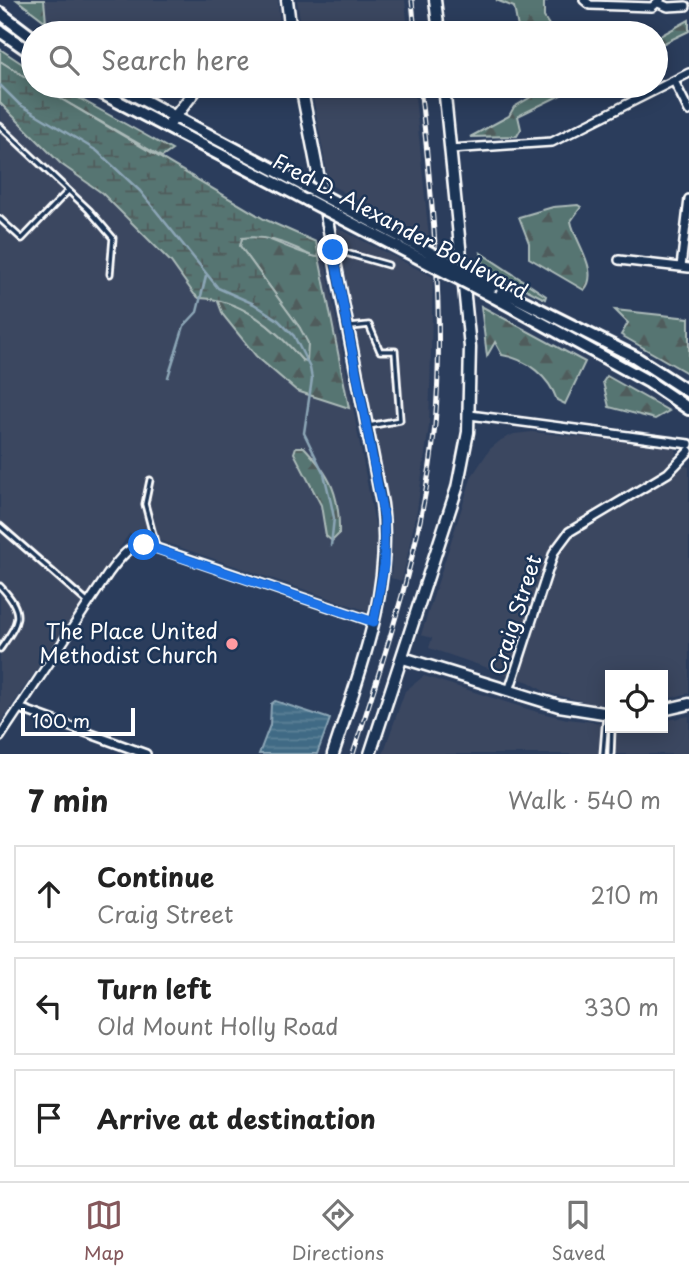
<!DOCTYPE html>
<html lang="en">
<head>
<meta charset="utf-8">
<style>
  :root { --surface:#fff; --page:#f6f6f6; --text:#222; --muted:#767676; --line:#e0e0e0; --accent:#85585c }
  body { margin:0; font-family:"Playpen Sans",sans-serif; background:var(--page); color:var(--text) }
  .controls { position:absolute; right:21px; bottom:21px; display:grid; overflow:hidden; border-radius:0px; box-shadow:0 4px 18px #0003 }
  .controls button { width:63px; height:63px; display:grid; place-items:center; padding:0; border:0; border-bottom:2px solid var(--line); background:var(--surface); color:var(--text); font:35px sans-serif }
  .scale { position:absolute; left:21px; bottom:18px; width:114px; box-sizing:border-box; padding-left:7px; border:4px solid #fff; border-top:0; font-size:19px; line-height:24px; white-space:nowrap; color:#fff; -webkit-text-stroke:5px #1d3557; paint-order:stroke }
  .stop { position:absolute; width:21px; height:21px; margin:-16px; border:5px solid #1a73e8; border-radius:50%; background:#fff }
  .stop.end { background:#1a73e8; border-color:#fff; box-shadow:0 2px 7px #0008 }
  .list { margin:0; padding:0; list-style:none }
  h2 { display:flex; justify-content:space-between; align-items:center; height:91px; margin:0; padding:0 28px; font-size:30px }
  h2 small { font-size:23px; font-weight:400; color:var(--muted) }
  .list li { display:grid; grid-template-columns:46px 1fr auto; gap:21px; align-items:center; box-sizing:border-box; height:98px; margin:0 14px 14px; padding:0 14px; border:2px solid var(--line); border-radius:0px }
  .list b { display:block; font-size:26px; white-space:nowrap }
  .list p { margin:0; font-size:23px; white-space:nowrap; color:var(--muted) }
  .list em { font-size:23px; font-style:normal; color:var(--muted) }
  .icon { flex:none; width:38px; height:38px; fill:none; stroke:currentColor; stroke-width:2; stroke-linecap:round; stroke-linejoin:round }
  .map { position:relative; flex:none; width:689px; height:754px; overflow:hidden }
  .search { position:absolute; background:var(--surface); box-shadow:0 4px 18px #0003; left:21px; right:21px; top:21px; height:77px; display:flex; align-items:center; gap:18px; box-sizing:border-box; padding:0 24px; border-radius:38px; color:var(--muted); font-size:26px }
  .sheet { height:427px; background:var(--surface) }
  nav { display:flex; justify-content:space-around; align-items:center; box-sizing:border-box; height:98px; border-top:2px solid var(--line); background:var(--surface); font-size:19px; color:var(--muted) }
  nav a { display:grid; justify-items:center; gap:4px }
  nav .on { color:var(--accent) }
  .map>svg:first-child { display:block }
  .built { fill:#3b4761 }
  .forest { fill:url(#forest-firs); stroke:#abbab8; stroke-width:2 }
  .wetland { fill:url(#wetland-marsh); stroke:#abbab8; stroke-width:2 }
  .water { fill:url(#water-rules); stroke:#8ca6b6; stroke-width:2 }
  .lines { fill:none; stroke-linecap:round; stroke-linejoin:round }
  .stream { stroke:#8ca6b6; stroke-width:2.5 }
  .service-casing { stroke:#fff; stroke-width:9 }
  .minor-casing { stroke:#fff; stroke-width:12 }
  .tertiary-casing { stroke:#fff; stroke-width:15 }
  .secondary-casing { stroke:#fff; stroke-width:16 }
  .service { stroke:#1d3557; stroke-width:3.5 }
  .minor { stroke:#1d3557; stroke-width:7 }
  .tertiary { stroke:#1d3557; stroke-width:10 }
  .secondary { stroke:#1d3557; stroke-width:10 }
  .rail-casing { stroke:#fff; stroke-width:5 }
  .rail { stroke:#1d3557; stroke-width:2.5; stroke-dasharray:8; stroke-linecap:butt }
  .secondary-bridge-casing { stroke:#fff; stroke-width:16; stroke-linecap:butt }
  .secondary-bridge { stroke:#1d3557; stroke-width:10 }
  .route { stroke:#1a73e8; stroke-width:9 }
  .poi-dot { fill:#ff9aa2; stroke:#1d3557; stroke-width:2.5 }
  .labels { text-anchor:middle; stroke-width:5; stroke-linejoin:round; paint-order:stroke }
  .street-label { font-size:21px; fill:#fff; stroke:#1d3557 }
  .poi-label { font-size:21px; fill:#fff; stroke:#1d3557; text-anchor:end }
</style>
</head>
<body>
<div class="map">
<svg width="689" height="754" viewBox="0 0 689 754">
  <defs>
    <pattern id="forest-firs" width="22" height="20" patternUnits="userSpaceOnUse" patternTransform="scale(1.75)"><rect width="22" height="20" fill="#577472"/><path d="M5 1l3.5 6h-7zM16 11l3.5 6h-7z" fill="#505c5b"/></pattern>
    <pattern id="wetland-marsh" width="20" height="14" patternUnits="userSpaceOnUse" patternTransform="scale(1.75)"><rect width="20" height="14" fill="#577472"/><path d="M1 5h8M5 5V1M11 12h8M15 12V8" fill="none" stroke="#505c5b"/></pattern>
    <pattern id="water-rules" width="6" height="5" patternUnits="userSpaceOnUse" patternTransform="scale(1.75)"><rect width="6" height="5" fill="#406b85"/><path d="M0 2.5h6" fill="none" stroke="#5d8197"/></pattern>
  </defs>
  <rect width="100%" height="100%" fill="#2b3d5c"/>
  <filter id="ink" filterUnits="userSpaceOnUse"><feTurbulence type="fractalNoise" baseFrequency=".0143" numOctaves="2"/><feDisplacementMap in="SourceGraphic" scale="14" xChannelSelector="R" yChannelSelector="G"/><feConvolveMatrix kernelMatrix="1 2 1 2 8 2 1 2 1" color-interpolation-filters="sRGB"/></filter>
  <g filter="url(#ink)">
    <path class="built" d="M17 0H278L280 31 60 33Z
      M297 0H405L408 33H302Z
      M0 61 33 82V86H39L264 219 322 244 376 530 375 574 368 611 143 535 129 534 0 723Z
      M311 86H414L429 239 329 184Z
      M336 227 433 277 429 426 417 510 402 581 391 578 393 534 391 513Z
      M532 432 677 447 673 463 689 467V693L663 700V675H610V704H592L545 692 529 682 429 648 432 638 421 635 472 476 490 449 501 440 514 434Z
      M424 676 537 712 567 719 610 724V728H663V721L689 716V754H383L405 691Z"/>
    <path class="forest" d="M17 0H44L46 22Z
      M496 0H548L544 2V17L554 33H519L514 7Z
      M689 20V31L656 47V38Z
      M0 49 33 71V82L0 61Z
      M39 86H57L172 150 162 157Z
      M550 86H579L518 116 521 129 517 136 470 137 509 116 514 107Z
      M578 205 581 207 571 221C574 241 601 272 584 290L529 258V243L519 217 553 207Z
      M258 235C272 240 307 257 319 257L349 408 297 391 256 356 223 315 217 299C251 307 280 334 302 360L300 328 240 246 242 238Z
      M481 253 546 296 545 299 484 268Z
      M481 306 585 362 565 404 557 400C549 377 527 359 502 355L495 342 487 356Z
      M615 310 689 318V374L621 335 628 323Z
      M607 376 669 411 655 419 609 407 603 382Z
      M296 447H304C331 476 340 495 339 534L332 541 326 536 321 505 294 453Z"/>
    <path class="wetland" d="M0 61 33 82V86H39L264 219 316 242 319 257C310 257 306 253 298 249 281 241 261 235 242 238L240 246 300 328 308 343 307 361 302 360C275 328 242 299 199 298L194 294 171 262 102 193 61 164 0 103Z"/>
    <path class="water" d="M275 701 330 719 317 754H259L270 725 271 704Z"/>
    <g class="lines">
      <path class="stream" d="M0 85 19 104 97 151 140 191 218 288 254 304 278 320 294 336 310 368 312 379 304 433 324 474 331 503 334 518 331 546
        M168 377 184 326 197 312 206 276"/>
      <defs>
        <path id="service" d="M0 126 89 210 113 238 110 274
          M0 219 22 239 68 191
          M335 250 388 265
          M351 327 369 325 380 351H395L400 420 369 426
          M150 480 145 504 156 546
          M0 526 87 602
          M0 586C26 613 19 622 0 649
          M603 754 606 716
          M611 754 612 728"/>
        <path id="minor" d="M584 0 590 5 652 7 660 0
          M658 3 668 7 686 6
          M674 81 689 111
          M451 149 552 142 689 73
          M619 260 689 268
          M681 267 689 199
          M470 415 689 444
          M509 691 554 552 569 532 668 473 689 451
          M19 708 146 754
          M0 737 108 574C123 554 130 541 156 548L374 622"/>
        <path id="tertiary" d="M287 0 291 33
          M435 0 439 33
          M301 86 382 504C393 591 359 673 333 754
          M167 127 199 86
          M403 658 559 706 610 714
          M663 710 689 704
          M370 754 457 488 468 432 470 347 444 86"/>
        <path id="secondary" d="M0 13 33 38
          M0 31 33 54
          M88 86 307 200
          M117 86 305 186
          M493 286 635 357 689 392
          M494 297 649 382 689 409"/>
      </defs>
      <use href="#service" class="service-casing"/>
      <use href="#minor" class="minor-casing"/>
      <use href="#tertiary" class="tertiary-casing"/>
      <use href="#secondary" class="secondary-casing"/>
      <use href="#service" class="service"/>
      <use href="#minor" class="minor"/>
      <use href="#tertiary" class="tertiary"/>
      <use href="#secondary" class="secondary"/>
      <defs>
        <path id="rail" d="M412 0 415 33
          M353 754C388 646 424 539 435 425 445 312 432 198 420 86"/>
      </defs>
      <use href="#rail" class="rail-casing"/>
      <use href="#rail" class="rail"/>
      <defs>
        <path id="secondary-bridge" d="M305 186 493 286
          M307 200 494 297"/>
      </defs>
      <use href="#secondary-bridge" class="secondary-bridge-casing"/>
      <use href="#secondary-bridge" class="secondary-bridge"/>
    </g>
  </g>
  <g class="lines" filter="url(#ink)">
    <path class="route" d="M144 545 374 622 384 565V518L333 250"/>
  </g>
  <circle class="poi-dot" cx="232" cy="644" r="7"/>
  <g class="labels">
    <g class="street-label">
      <text transform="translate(400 227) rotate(28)" y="7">Fred D. Alexander Boulevard</text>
      <text transform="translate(516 615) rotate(-72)" y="7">Craig Street</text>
    </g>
    <g class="poi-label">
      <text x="218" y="639">The Place United<tspan x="218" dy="24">Methodist Church</tspan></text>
    </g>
  </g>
</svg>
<div class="controls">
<button><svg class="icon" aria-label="locate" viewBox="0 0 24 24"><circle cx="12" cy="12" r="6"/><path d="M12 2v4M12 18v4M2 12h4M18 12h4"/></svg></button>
</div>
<div class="scale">100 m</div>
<div class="stop" style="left:144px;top:545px"></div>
<div class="stop end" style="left:333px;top:250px"></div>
<div class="search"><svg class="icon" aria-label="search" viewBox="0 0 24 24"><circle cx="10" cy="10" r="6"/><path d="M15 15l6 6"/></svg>Search here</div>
</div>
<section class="sheet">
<h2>7 min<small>Walk · 540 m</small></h2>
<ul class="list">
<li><svg class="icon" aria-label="ahead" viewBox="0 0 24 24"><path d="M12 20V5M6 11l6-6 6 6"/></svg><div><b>Continue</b><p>Craig Street</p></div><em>210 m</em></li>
<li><svg class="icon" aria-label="left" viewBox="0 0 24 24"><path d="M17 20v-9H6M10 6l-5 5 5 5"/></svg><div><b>Turn left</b><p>Old Mount Holly Road</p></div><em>330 m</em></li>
<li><svg class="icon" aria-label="arrive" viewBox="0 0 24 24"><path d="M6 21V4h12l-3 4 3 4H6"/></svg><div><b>Arrive at destination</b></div></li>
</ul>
</section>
<nav>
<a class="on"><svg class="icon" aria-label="map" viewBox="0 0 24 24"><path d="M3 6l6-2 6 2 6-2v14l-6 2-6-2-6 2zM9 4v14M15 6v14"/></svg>Map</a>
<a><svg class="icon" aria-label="directions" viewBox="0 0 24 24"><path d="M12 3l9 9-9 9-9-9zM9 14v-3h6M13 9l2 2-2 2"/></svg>Directions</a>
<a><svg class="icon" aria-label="saved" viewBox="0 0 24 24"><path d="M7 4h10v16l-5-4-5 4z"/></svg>Saved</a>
</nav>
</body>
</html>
